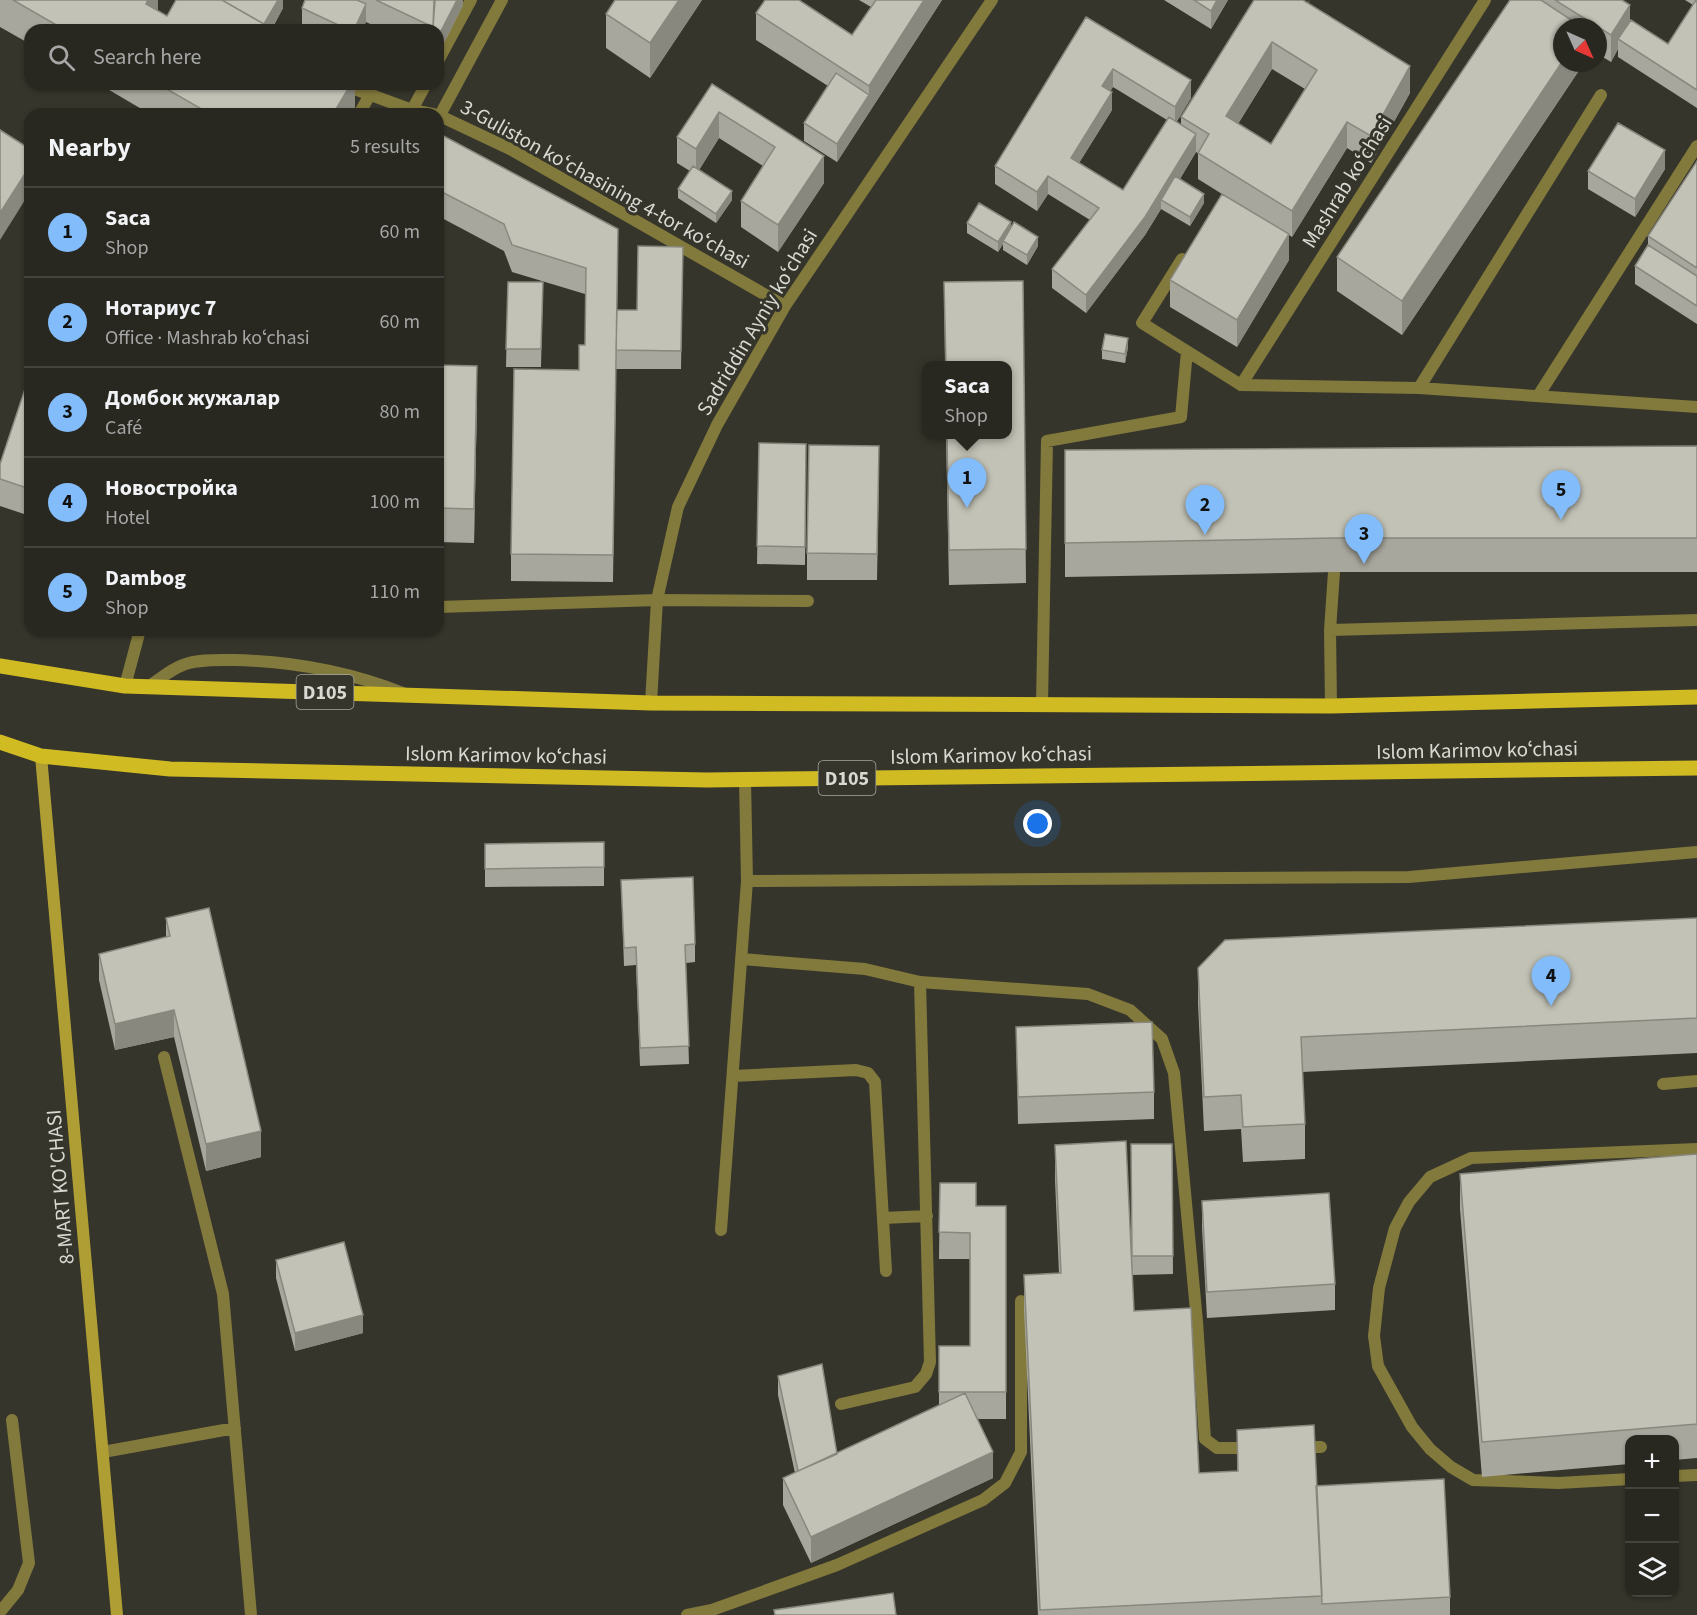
<!DOCTYPE html>
<html lang="en">
<head>
<meta charset="utf-8">
<style>
  :root { --surface:#282820; --page:#303029; --text:#f1f3f6; --muted:#a5a6a5; --line:#44443e; --accent:#82bcfa }
  body { margin:0; font-family:"Source Sans 3",sans-serif; background:var(--page); color:var(--text) }
  .controls { position:absolute; right:18px; bottom:18px; display:grid; overflow:hidden; border-radius:12px; box-shadow:0 2px 4px #0004 }
  .controls button { width:54px; height:54px; display:grid; place-items:center; padding:0; border:0; border-bottom:2px solid var(--line); background:var(--surface); color:var(--text); font:30px sans-serif }
  .compass { position:absolute; left:1553px; top:18px; width:54px; height:54px; border-radius:50%; background:var(--surface); box-shadow:0 2px 4px #0004; rotate:135deg }
  .you { position:absolute; left:1038px; top:824px; width:21px; height:21px; margin:-15px; border:4px solid #fff; border-radius:50%; background:#1a73e8; box-shadow:0 0 0 9px #1a73e833 }
  .badge { display:grid; place-items:center; width:39px; height:39px; border-radius:50%; background:var(--accent); color:#111; font-size:20px; font-weight:700 }
  .pin { position:absolute; translate:-50% -50px; filter:drop-shadow(0 2px 3px #0008) }
  .pin::after { content:''; position:absolute; top:32px; width:21px; height:18px; background:inherit; clip-path:polygon(0 0,100% 0,50% 100%) }
  .popup { position:absolute; left:922px; top:361px; width:90px; height:78px; box-sizing:border-box; display:grid; place-content:center; border-radius:12px; background:var(--surface); filter:drop-shadow(0 2px 4px #0005); font-size:20px; white-space:nowrap; color:var(--muted) }
  .popup b { font-size:22px; color:var(--text) }
  .popup::after { content:''; position:absolute; left:50%; top:100%; margin-left:-12px; border:12px solid transparent; border-top-color:var(--surface) }
  .list { margin:0; padding:0; list-style:none }
  h2 { display:flex; justify-content:space-between; align-items:center; height:78px; margin:0; padding:0 24px; font-size:26px }
  h2 small { font-size:20px; font-weight:400; color:var(--muted) }
  .list li { display:grid; grid-template-columns:39px 1fr auto; gap:18px; align-items:center; box-sizing:border-box; height:90px; padding:0 24px; border-top:2px solid var(--line) }
  .list b { display:block; font-size:22px; white-space:nowrap }
  .list p { margin:0; font-size:20px; white-space:nowrap; color:var(--muted) }
  .list em { font-size:20px; font-style:normal; color:var(--muted) }
  .icon { flex:none; width:33px; height:33px; fill:none; stroke:currentColor; stroke-width:2; stroke-linecap:round; stroke-linejoin:round }
  .map { position:relative; flex:none; width:1697px; height:1615px; overflow:hidden }
  .search { position:absolute; background:var(--surface); box-shadow:0 2px 4px #0004; left:24px; top:24px; width:420px; height:66px; display:flex; align-items:center; gap:15px; box-sizing:border-box; padding:0 21px; border-radius:18px; color:var(--muted); font-size:22px }
  .panel { position:absolute; background:var(--surface); box-shadow:0 2px 4px #0004; left:24px; top:108px; width:420px; height:528px; border-radius:18px }
  .map>svg:first-child { display:block }
  .lines { fill:none; stroke-linecap:round; stroke-linejoin:round }
  .lane { stroke:#82793c; stroke-width:12 }
  .street { stroke:#82793c; stroke-width:12 }
  .secondary { stroke:#ae9e34; stroke-width:12 }
  .primary { stroke:#d0bb23; stroke-width:15 }
  .wall { fill:#a8a79d; fill-rule:evenodd }
  .shaded-wall { fill:#88887f }
  .building { fill:#c3c2b6; stroke:#88887f; stroke-width:1.5; fill-rule:evenodd }
  .labels { text-anchor:middle; stroke-width:6; stroke-linejoin:round; paint-order:stroke }
  .shield { fill:#36352b; stroke:#a8a8a1; stroke-width:1.5 }
  .shield-label { font-size:20px; font-weight:bold; fill:#d9d9d3 }
  .street-label { font-size:21px; fill:#d9d9d3; stroke:#36352b }
</style>
</head>
<body>
<div class="map">
<svg width="1697" height="1615" viewBox="0 0 1697 1615">
  <rect width="100%" height="100%" fill="#36352b"/>
  <g class="lines">
    <path class="lane" d="M438 61 471 0
      M412 110 426 84
      M359 114 371 93
      M440 115 502 0
      M1182 259 1142 323 1241 385 1419 388 1697 407
      M1419 388 1601 95
      M1538 396 1697 146
      M438 607 657 600 808 601
      M1330 630 1334 572
      M125 686 140 630
      M148 687C159 680 171 669 183 665 197 659 218 660 233 660 293 661 347 671 403 693
      M1042 704 1047 441 1181 417 1187 351
      M1331 706 1330 630 1697 620
      M747 881 1409 877 1697 852
      M741 959 865 969 920 982 1088 994 1130 1010 1162 1039 1174 1073 1197 1322 1205 1439 1217 1448H1253
      M164 1057 223 1294 251 1615
      M733 1076 856 1070 868 1073 875 1082 886 1271
      M1663 1084 1697 1081
      M883 1218 927 1216
      M721 1230 747 881 745 779
      M841 1404 915 1387 926 1374 930 1362 920 982
      M1300 1447H1321
      M103 1452 235 1428
      M1674 1476 1697 1475
      M1630 1479 1558 1483 1473 1480 1451 1467 1430 1449 1412 1427 1378 1366 1374 1336 1379 1288 1395 1228 1409 1202 1430 1177 1471 1158 1697 1149
      M0 1612 18 1590 29 1563 12 1420
      M687 1615 712 1610 837 1565 983 1500 1005 1483 1021 1452V1301"/>
    <path class="street" d="M341 84 412 110 433 114
      M438 115 510 149 785 306
      M1241 385 1485 0
      M651 703 657 600 678 507 717 425 785 306 992 0"/>
    <path class="secondary" d="M41 756 117 1615"/>
    <path class="primary" d="M0 666 125 686 651 703 1331 706 1697 697
      M0 742 41 756 170 769 707 780 1697 768"/>
  </g>
  <path class="wall" d="M0 0H158V11L167 16 283 0V8L272 29 274 30H30V44L0 27Z
    M305 0H463V5L441 49 438 48V30H383L366 22 362 30H310L302 26V8Z
    M702 0 650 78 606 48V14Z
    M859 0H942L837 162 804 141V123L828 86 756 40V13L852 35 871 7Z
    M1164 0H1228L1211 29Z
    M1310 0 1308 3 1410 93 1371 163 1347 148 1292 237 1289 235V260L1237 347 1170 307V280L1222 194 1198 179V153L1196 152 1180 179 1204 203 1190 226 1161 209 1145 235 1086 313 1052 288V269L1090 220 1048 194 1037 211 995 184V166L1086 17 1191 98 1176 122 1181 125V117ZM1272 69 1305 89 1271 144 1238 124ZM1113 87 1167 120 1123 190 1079 163 1112 110 1110 91Z
    M1510 0H1622L1630 22 1668 44 1693 5 1685 0H1697V108L1618 57V49L1611 62 1598 54V27H1562L1584 63 1402 335 1337 291V257Z
    M99 84H355V112L353 114H150Z
    M712 84 824 183 778 252 741 227V201L763 166 719 138 699 170 732 200 716 223 678 198V189L690 171 677 163V137Z
    M438 133 618 229 617 310H637L683 247 681 369H616V366L613 582 511 581V554L579 370 585 345V294L512 272 504 251 438 216Z
    M1697 161V324L1635 284V266L1648 245V236Z
    M1665 169 1635 217 1588 189V171Z
    M967 223 1011 227 1038 246 1027 265 1003 250V244L998 252 967 233Z
    M1023 281 1026 583 949 585 946 435H1008V366H945L944 282Z
    M508 282H543L541 367H506Z
    M1128 347 1125 363 1102 359V350Z
    M438 365 477 400 474 543 438 542Z
    M30 374V516L0 506V464Z
    M759 443 806 444 805 565 757 564Z
    M1697 446V572H1334L1065 577V450Z
    M879 473 877 580H807V553Z
    M245 630H313V635L245 633Z
    M485 844 604 867V886L485 887Z
    M621 880 695 944V962L686 963 689 1064 640 1066 636 965 624 966Z
    M166 918 261 1157 206 1171 174 1037 115 1050 99 980V954L166 937Z
    M1697 918V1053L1302 1072 1305 1124V1159L1243 1162 1241 1129 1204 1131 1198 1003V968Z
    M1016 1027 1154 1092V1119L1018 1124Z
    M1131 1144H1172L1173 1274 1132 1275 1134 1311 1199 1473 1237 1472V1430L1316 1486 1450 1597V1615H1038L1024 1309V1275L1059 1273 1055 1180V1145L1132 1273Z
    M1697 1154V1458L1674 1460V1440H1629V1464L1482 1477 1460 1209V1174Z
    M940 1183 976 1206H1006V1419H977L993 1478 811 1563 783 1505V1478L795 1473 778 1395V1376L837 1454 939 1406V1346H970V1259H939Z
    M1202 1201 1335 1284V1310L1207 1318 1202 1228Z
    M276 1260 363 1333 295 1351 276 1278Z"/>
  <path class="shaded-wall" d="M148 0H158V17L146 4Z
    M278 0H283V8L271 30H264V24Z
    M457 0H463V5L441 49V31Z
    M679 0H702L650 78V43Z
    M924 0H942L837 162V144L869 95V86Z
    M1217 0H1228L1211 29V11Z
    M366 4V22L362 30H354Z
    M1630 5V31L1618 39V49L1611 62V35Z
    M1272 42V69L1226 143V116Z
    M1562 62V63H1584L1402 335V301Z
    M1410 66V93L1371 163V136Z
    M1113 69V87L1102 105V86Z
    M1191 80V98L1175 125V107Z
    M351 84H355V112L353 114H333Z
    M1112 92V110L1071 176V158Z
    M719 112V138L696 175V149Z
    M1347 122V148L1292 237V211Z
    M1196 134V152L1165 203 1161 200V209L1145 235 1086 313V295Z
    M1665 150V169L1635 217V199Z
    M824 156V183L778 252V225Z
    M30 166V192L0 240V213Z
    M1048 176V194L1037 211V192Z
    M732 191V200L716 223V214Z
    M1204 194V203L1190 226V217Z
    M1011 222V231L1003 241V244L998 252V242Z
    M1289 234V260L1237 347V320Z
    M1038 237V246L1027 265V255Z
    M1128 338V347L1125 363V354Z
    M477 366V400L474 543V509Z
    M174 1010V1037L115 1050V1024Z
    M261 1131V1157L206 1171V1144Z
    M363 1315V1333L295 1351V1333Z
    M993 1452V1478L811 1563V1537Z"/>
  <path class="building" d="M13 0H148L146 4 167 16 176 0H222L274 30H65Z
    M222 0H278L264 24Z
    M305 0H357L366 4 354 30H349L302 8Z
    M376 0H434L433 27Z
    M435 0H457L441 31 433 28Z
    M615 0H679L650 43 606 14Z
    M765 0H799L852 35 876 0H924L869 86 756 13Z
    M1194 0H1217L1211 11Z
    M1254 0H1303L1410 66 1371 136 1347 122 1292 211 1198 153 1209 134 1181 117ZM1272 42 1317 70 1271 144 1226 116Z
    M1510 0H1541L1582 27H1562V62L1402 301 1337 257Z
    M1555 0H1622L1630 5 1611 35Z
    M1696 0H1697V90L1618 39 1631 20 1668 44Z
    M1086 17 1191 80 1175 107 1113 69 1102 86 1112 92 1071 158 1123 190 1169 117 1196 134 1145 217 1086 295 1052 269 1099 208 1048 176 1037 192 995 166Z
    M836 73 869 95 837 144 804 123Z
    M158 84H351L333 114H210Z
    M712 84 824 156 778 225 741 201 775 147 719 112 696 149 677 137Z
    M397 111 403 114H395Z
    M1618 123 1665 150 1635 199 1588 171Z
    M0 130 30 149V166L0 213Z
    M438 133 618 229 613 555 511 554 514 369 579 370V345H585L586 268 512 245 504 224 438 190Z
    M1697 161V268L1648 236Z
    M693 166 732 191 716 214 678 189Z
    M1175 176 1204 194 1190 217 1161 200Z
    M1222 194 1289 234 1237 320 1170 280Z
    M979 203 1011 222 998 242 967 223Z
    M1014 222 1038 237 1027 255 1003 241Z
    M1648 245 1697 276V306L1635 266Z
    M638 246 683 247 681 351 616 350 617 310H637Z
    M1023 281 1026 549 949 550 947 435H1008V366H946L944 282Z
    M508 282H543L541 349H506Z
    M1105 334 1128 338 1125 354 1102 350Z
    M438 365 477 366 474 509 438 508Z
    M30 374V489L0 479V464Z
    M759 443 806 444 805 547 757 546Z
    M809 445 879 446 877 554 807 553Z
    M1697 446V538H1334L1065 543V450Z
    M604 842V867L485 869V844Z
    M693 877 695 944 685 945 689 1046 640 1048 636 947 624 948 621 880Z
    M209 908 261 1131 206 1144 174 1010 115 1024 99 954 170 936 166 918Z
    M1697 918V1018L1301 1037 1305 1124 1243 1127 1241 1095 1204 1097 1198 968 1225 940Z
    M1152 1022 1154 1092 1018 1097 1016 1027Z
    M1126 1141 1134 1311 1191 1308 1199 1473 1238 1471 1237 1430 1314 1425 1322 1596 1040 1610 1024 1275 1061 1273 1055 1145Z
    M1131 1144H1172L1173 1256H1132Z
    M1697 1154V1424L1482 1442 1460 1174Z
    M940 1183H976V1206H1006V1392H939V1346H970V1233L939 1232Z
    M1329 1193 1335 1284 1207 1292 1202 1201Z
    M344 1242 363 1315 295 1333 276 1260Z
    M822 1364 837 1454 798 1471 778 1376Z
    M965 1393 993 1452 811 1537 783 1478Z
    M1444 1479 1450 1597 1322 1604 1316 1486Z
    M893 1593 896 1615H775L774 1610Z"/>
  <g class="labels">
    <g class="shield">
      <rect x="296.5" y="675" width="57" height="34" rx="4.5"/>
      <rect x="818.5" y="761" width="57" height="34" rx="4.5"/>
    </g>
    <g class="shield-label">
      <text x="325" y="699">D105</text>
      <text x="847" y="785">D105</text>
    </g>
    <g class="street-label">
      <text transform="translate(1347 182) rotate(-58)" y="7">Mashrab koʻchasi</text>
      <text transform="translate(605 184) rotate(29)" y="7">3-Guliston koʻchasining 4-tor koʻchasi</text>
      <text transform="translate(757 322) rotate(-59)" y="7">Sadriddin Ayniy koʻchasi</text>
      <text transform="translate(1477 750) rotate(-1)" y="7">Islom Karimov koʻchasi</text>
      <text transform="translate(506 755) rotate(1)" y="7">Islom Karimov koʻchasi</text>
      <text transform="translate(991 755) rotate(-1)" y="7">Islom Karimov koʻchasi</text>
      <text transform="translate(60 1187) rotate(-95)" y="7">8-MART KO'CHASI</text>
    </g>
  </g>
</svg>
<div class="controls">
<button>+</button>
<button>−</button>
<button><svg class="icon" aria-label="layers" viewBox="0 0 24 24"><path d="M12 4l9 5-9 5-9-5zM3 14l9 5 9-5"/></svg></button>
</div>
<svg class="compass" viewBox="-18 -18 36 36"><path d="M0-13l5 13h-10z" fill="#e53935"/><path d="M0 13l5-13h-10z" fill="#a5a6a5"/></svg>
<div class="you"></div>
<div class="pin badge" style="left:967px;top:508px">1</div>
<div class="popup"><b>Saca</b>Shop</div>
<div class="pin badge" style="left:1205px;top:535px">2</div>
<div class="pin badge" style="left:1364px;top:564px">3</div>
<div class="pin badge" style="left:1551px;top:1006px">4</div>
<div class="pin badge" style="left:1561px;top:520px">5</div>
<div class="search"><svg class="icon" aria-label="search" viewBox="0 0 24 24"><circle cx="10" cy="10" r="6"/><path d="M15 15l6 6"/></svg>Search here</div>
<section class="panel">
<h2>Nearby<small>5 results</small></h2>
<ul class="list">
<li><span class="badge">1</span><div><b>Saca</b><p>Shop</p></div><em>60 m</em></li>
<li><span class="badge">2</span><div><b>Нотариус 7</b><p>Office · Mashrab koʻchasi</p></div><em>60 m</em></li>
<li><span class="badge">3</span><div><b>Домбок жужалар</b><p>Café</p></div><em>80 m</em></li>
<li><span class="badge">4</span><div><b>Новостройка</b><p>Hotel</p></div><em>100 m</em></li>
<li><span class="badge">5</span><div><b>Dambog</b><p>Shop</p></div><em>110 m</em></li>
</ul>
</section>
</div>
</body>
</html>
